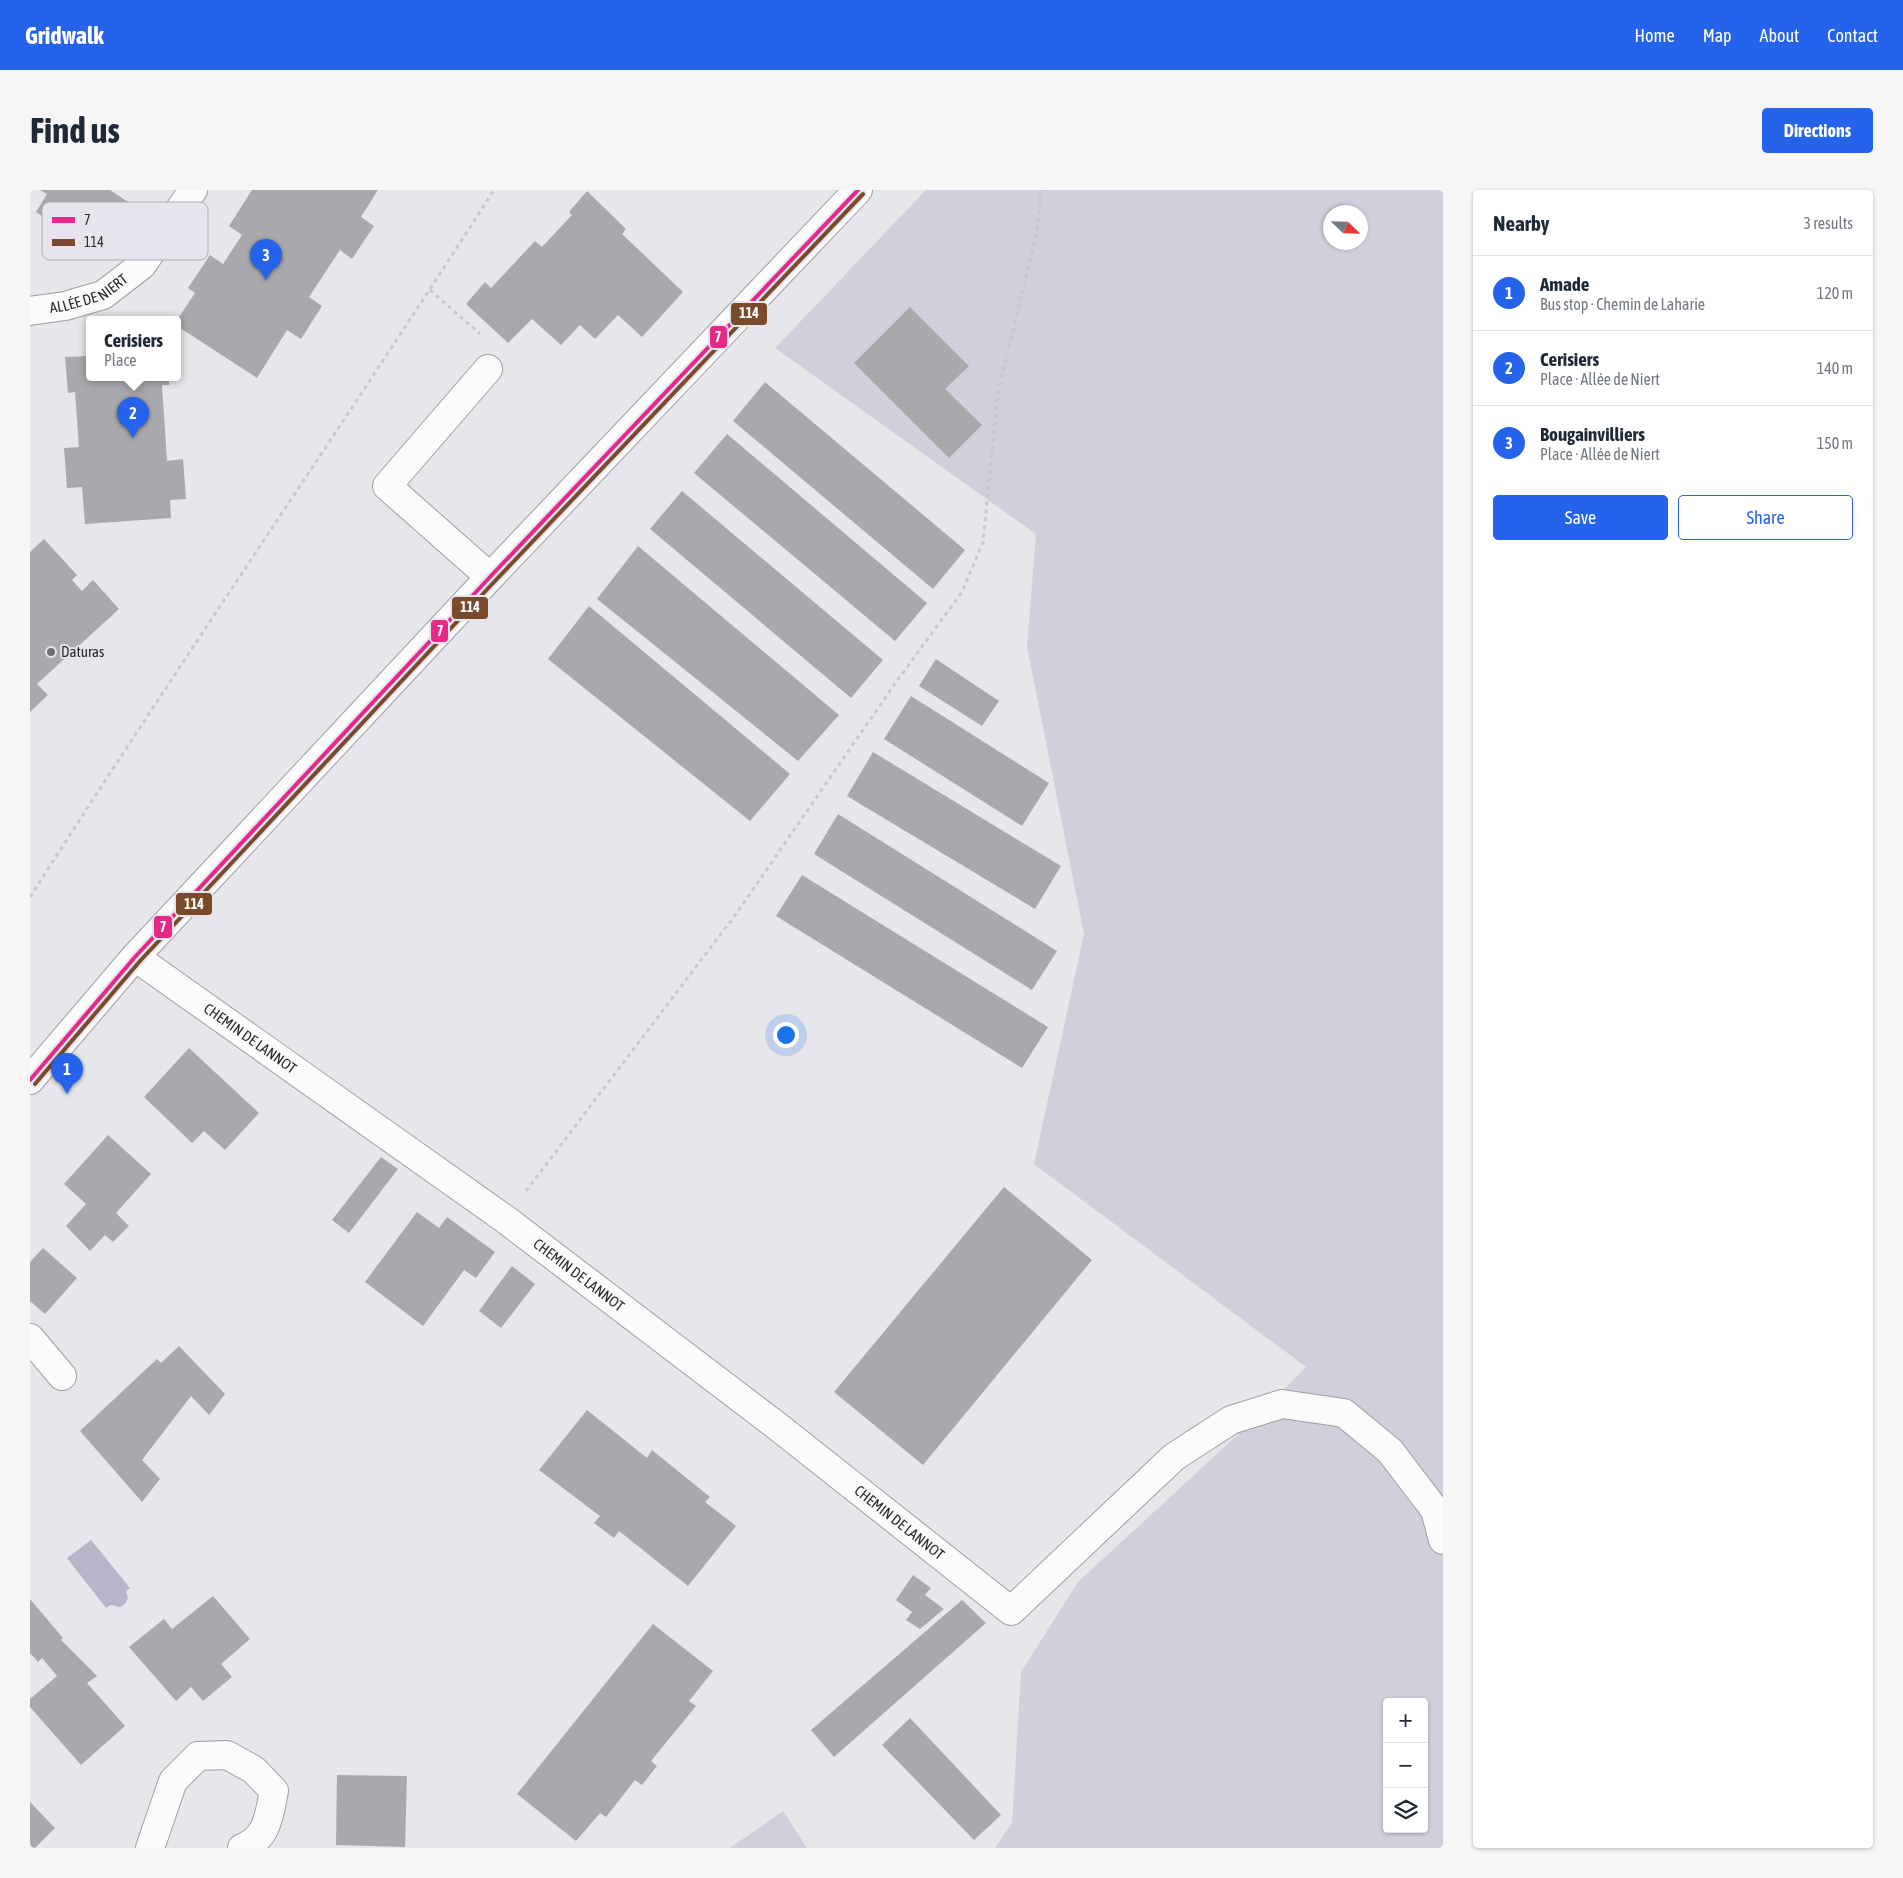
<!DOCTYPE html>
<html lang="en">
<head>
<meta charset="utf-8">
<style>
  :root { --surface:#fff; --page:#f6f6f7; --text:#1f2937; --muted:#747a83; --line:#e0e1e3; --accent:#2563eb }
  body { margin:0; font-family:"Asap Condensed",sans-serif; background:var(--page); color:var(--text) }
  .controls { position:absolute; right:15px; bottom:15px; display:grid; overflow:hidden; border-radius:5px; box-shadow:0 1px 4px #0004 }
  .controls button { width:45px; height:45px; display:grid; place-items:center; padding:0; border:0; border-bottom:1px solid var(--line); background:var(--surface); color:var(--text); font:25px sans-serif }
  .compass { position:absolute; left:1293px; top:15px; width:45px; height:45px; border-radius:50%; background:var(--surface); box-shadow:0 1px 4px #0004; rotate:113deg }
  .you { position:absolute; left:755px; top:844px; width:18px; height:18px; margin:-12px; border:4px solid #fff; border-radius:50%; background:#1a73e8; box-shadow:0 0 0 8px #1a73e833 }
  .badge { display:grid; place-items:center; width:32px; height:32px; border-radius:50%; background:var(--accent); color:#fff; font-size:16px; font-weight:700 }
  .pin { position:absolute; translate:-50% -41px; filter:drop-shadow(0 1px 2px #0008) }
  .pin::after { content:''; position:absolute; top:26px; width:18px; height:15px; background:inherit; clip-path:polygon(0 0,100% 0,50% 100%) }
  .popup { position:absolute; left:56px; top:126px; width:95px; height:65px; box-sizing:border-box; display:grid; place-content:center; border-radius:5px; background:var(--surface); filter:drop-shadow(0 1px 4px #0005); font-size:16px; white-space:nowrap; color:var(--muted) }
  .popup b { font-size:19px; color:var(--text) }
  .popup::after { content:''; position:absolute; left:50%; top:100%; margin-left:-10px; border:10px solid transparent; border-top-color:var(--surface) }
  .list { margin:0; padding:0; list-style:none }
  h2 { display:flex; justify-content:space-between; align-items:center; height:65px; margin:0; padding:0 20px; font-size:21px }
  h2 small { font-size:16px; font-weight:400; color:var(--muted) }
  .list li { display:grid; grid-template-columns:32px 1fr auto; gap:15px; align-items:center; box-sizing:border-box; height:75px; padding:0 20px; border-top:1px solid var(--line) }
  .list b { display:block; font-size:19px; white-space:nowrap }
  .list p { margin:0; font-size:16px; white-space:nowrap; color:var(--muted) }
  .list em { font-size:16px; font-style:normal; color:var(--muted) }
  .actions { display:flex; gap:10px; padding:15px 20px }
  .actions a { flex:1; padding:11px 0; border:1px solid var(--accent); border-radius:5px; text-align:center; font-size:18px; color:var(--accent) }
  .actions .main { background:var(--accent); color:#fff }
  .icon { flex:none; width:28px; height:28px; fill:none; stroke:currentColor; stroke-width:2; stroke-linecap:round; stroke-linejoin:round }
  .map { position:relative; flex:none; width:1413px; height:1658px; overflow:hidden; border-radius:5px }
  header { display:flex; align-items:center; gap:30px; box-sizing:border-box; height:70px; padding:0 25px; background:var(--accent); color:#fff }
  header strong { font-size:24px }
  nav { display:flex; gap:28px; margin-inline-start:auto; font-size:18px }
  .intro { display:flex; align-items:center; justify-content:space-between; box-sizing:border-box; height:120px; padding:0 30px }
  h1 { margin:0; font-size:35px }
  .button { padding:12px 22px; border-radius:5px; background:var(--accent); color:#fff; font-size:18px; font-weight:700 }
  main { display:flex; gap:30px; padding:0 30px }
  aside { flex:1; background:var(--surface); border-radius:5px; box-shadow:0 1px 4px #0004 }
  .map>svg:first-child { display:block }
  .green { fill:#d0cfdb; fill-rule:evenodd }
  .water { fill:#b7b5ca }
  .building { fill:#a9a9ad }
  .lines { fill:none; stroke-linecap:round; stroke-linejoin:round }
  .minor-casing { stroke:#9f9ea2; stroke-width:30 }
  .path { stroke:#c8c8c8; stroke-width:3; stroke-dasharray:4 4; stroke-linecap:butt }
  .minor { stroke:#fbfbfc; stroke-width:28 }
  .bus-1-casing { stroke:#e6e5ed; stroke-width:8 }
  .bus-2-casing { stroke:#e6e5ed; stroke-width:8 }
  .bus-1 { stroke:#e62987; stroke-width:4 }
  .bus-2 { stroke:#7a4b2a; stroke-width:4 }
  .poi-dot { fill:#6d6d70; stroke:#e6e5ed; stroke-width:2 }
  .labels { text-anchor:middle; stroke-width:4; stroke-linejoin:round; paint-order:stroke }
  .street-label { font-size:15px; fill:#2b2b2e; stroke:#e6e5ed }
  .poi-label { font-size:15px; fill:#2b2b2e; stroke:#e6e5ed; text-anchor:start }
  .key { fill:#e6e5ed; stroke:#aeadb4; stroke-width:1 }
  .key-label { font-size:14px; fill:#2b2b2e }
  .line-badge { stroke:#e6e5ed; stroke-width:2 }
  .badge-label { font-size:14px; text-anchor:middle; font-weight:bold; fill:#fff }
</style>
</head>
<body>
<header>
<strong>Gridwalk</strong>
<nav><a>Home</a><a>Map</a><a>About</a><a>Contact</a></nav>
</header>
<div class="intro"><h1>Find us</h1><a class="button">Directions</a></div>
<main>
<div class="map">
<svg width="1413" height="1658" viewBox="0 0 1413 1658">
  <rect width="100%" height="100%" fill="#e7e7eb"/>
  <path class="green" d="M896 0H1413V1658H965L982 1633 991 1482 1048 1392 1213 1240 1276 1177 1004 974 1054 744 997 457 1006 344 745 158ZM1300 22H1330V52H1300ZM1357 1512H1394V1639H1357Z
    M753 1621 777 1658H700Z"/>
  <path class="water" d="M61 1350 100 1398 96 1401 98 1408 95 1414 90 1417 81 1415 76 1418 37 1368Z"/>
  <path class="building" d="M10 0H80L107 18 96 36 73 21 66 31 77 37 63 59 6 22 17 4Z
    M222 0H348L331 27 344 36 322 69 310 60 279 107 292 116 271 149 257 140 227 188 147 136V130L165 103 158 98 180 65 193 74 212 45 199 36Z
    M557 1 596 39 592 44 653 102 612 147 588 125 565 149 550 135 531 155 502 129 478 153 436 114 455 92 461 98 505 51 512 57 542 25 539 22Z
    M880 117 939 176 915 199 952 235 919 268 824 173Z
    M59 166V187H139V195H132L137 271 153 269 156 309 140 310 141 328 55 334 52 297 37 298 34 258 49 257 45 202 38 203 35 167Z
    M735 192 935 360 903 399 703 231Z
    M697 244 897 413 865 451 664 283Z
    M652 301 853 470 821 508 620 339Z
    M14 349 47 385 42 390 52 401 63 390 89 419 7 494 18 505 0 522V362Z
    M608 356 809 525 768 571 567 409Z
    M559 416 760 584 720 631 518 469Z
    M906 469 969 511 952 536 889 496Z
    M881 506 1019 593 992 636 854 549Z
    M843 562 1031 676 1005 719 817 606Z
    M808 624 1027 761 1002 800 784 664Z
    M772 685 1018 837 992 878 746 726Z
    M159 858 229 923 195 960 174 941 162 953 114 907Z
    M78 945 121 984 86 1023 99 1036 83 1052 75 1045 60 1061 36 1036 56 1014 34 994Z
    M351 967 368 979 319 1043 302 1030Z
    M974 997 1062 1070 893 1275 804 1202Z
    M387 1022 409 1038 417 1027 465 1062 446 1088 434 1080 393 1136 335 1092Z
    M13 1058 47 1088 15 1124 0 1111V1072Z
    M482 1076 505 1094 471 1138 449 1121Z
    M149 1156 195 1204 179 1225 161 1206 112 1270 130 1289 112 1312 50 1241 127 1169 131 1173Z
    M557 1220 617 1268 622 1260 680 1307 675 1312 706 1336 658 1396 589 1341 584 1348 564 1333 570 1326 509 1280Z
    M883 1385 901 1398 895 1405 914 1419 890 1439 876 1430 882 1422 866 1410Z
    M183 1406 220 1449 191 1474 202 1487 173 1511 161 1497 146 1511 99 1457 134 1429 142 1439Z
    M0 1409 33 1448 31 1450 67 1486 57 1493 95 1536 51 1575 0 1517V1509L27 1486 12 1468 8 1472 0 1463Z
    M932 1410 956 1433 804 1567 781 1540Z
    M623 1434 683 1481 659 1511 666 1516 621 1571 627 1576 612 1595 605 1590 576 1627 570 1623 546 1651 487 1604Z
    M880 1528 971 1625 944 1650 852 1555Z
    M307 1585 377 1586 375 1657 306 1655Z
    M0 1612 25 1638 5 1658H0Z"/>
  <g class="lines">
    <defs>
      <g id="minor">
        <path id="s1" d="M0 121 35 116 73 105 112 75 163 0"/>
        <path d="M458 179 357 296 460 387"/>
        <path id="s2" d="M105 767 475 1029 747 1236 981 1421 1144 1267 1201 1230 1252 1214 1314 1223 1360 1261 1405 1320 1413 1350"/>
        <path d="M0 890 105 767 460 387 828 0"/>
        <path d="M0 1148 32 1186"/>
        <path d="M120 1658 143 1591 168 1566 197 1565 224 1580 244 1601C239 1625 238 1648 212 1658"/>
      </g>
    </defs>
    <use href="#minor" class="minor-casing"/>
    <path class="path" d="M400 100 450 144
      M0 707C152 469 312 237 464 0
      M496 1001 706 724 864 495 932 402 953 352 968 202 1007 42 1011 0"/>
    <use href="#minor" class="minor"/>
    <defs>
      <path id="bus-1" d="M0 890 105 767 460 387 828 0"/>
      <path id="bus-2" d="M5 894 110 771 465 391 833 4"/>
    </defs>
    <use href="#bus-1" class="bus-1-casing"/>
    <use href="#bus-2" class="bus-2-casing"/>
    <use href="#bus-1" class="bus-1"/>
    <use href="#bus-2" class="bus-2"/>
  </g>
  <circle class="poi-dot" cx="21" cy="462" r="5"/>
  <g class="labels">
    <g class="street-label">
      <text dy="5" stroke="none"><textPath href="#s1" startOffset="62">ALLÉE DE NIERT</textPath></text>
      <text dy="5" stroke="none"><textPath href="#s2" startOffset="141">CHEMIN DE LANNOT</textPath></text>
      <text dy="5" stroke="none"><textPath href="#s2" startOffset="546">CHEMIN DE LANNOT</textPath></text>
      <text dy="5" stroke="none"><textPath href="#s2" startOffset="951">CHEMIN DE LANNOT</textPath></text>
    </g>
    <g class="poi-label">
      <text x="31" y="467">Daturas</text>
    </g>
  </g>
  <rect x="12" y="12" width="166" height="58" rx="8" class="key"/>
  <rect x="22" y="27" width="23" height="6" fill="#e62987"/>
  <rect x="22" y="49" width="23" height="7" fill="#7a4b2a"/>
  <g class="key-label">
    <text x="54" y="35">7</text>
    <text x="54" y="57">114</text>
  </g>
  <g class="line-badge">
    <rect x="700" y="112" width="38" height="24" rx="5" fill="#7a4b2a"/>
    <rect x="679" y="135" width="19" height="24" rx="5" fill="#e62987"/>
    <rect x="421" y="406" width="38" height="24" rx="5" fill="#7a4b2a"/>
    <rect x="400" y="429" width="19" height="24" rx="5" fill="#e62987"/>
    <rect x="145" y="702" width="38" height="24" rx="5" fill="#7a4b2a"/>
    <rect x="123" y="725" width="20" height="24" rx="5" fill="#e62987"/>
  </g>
  <g class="badge-label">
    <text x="719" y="128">114</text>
    <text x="688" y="152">7</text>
    <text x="440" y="422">114</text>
    <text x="410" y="446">7</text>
    <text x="164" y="719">114</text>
    <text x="133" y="742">7</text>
  </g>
</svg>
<div class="controls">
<button>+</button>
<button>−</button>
<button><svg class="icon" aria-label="layers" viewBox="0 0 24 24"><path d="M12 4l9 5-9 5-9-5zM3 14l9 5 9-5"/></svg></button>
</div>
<svg class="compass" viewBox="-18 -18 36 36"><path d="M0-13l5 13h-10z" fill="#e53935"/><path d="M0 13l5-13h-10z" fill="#747a83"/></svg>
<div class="you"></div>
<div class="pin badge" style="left:37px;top:904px">1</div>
<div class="pin badge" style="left:103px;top:248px">2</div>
<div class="popup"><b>Cerisiers</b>Place</div>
<div class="pin badge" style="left:236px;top:90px">3</div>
</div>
<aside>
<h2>Nearby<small>3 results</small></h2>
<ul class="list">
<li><span class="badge">1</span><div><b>Amade</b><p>Bus stop · Chemin de Laharie</p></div><em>120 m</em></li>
<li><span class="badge">2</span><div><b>Cerisiers</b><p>Place · Allée de Niert</p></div><em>140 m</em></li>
<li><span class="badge">3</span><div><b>Bougainvilliers</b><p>Place · Allée de Niert</p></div><em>150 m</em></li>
</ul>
<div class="actions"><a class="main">Save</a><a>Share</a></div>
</aside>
</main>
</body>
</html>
